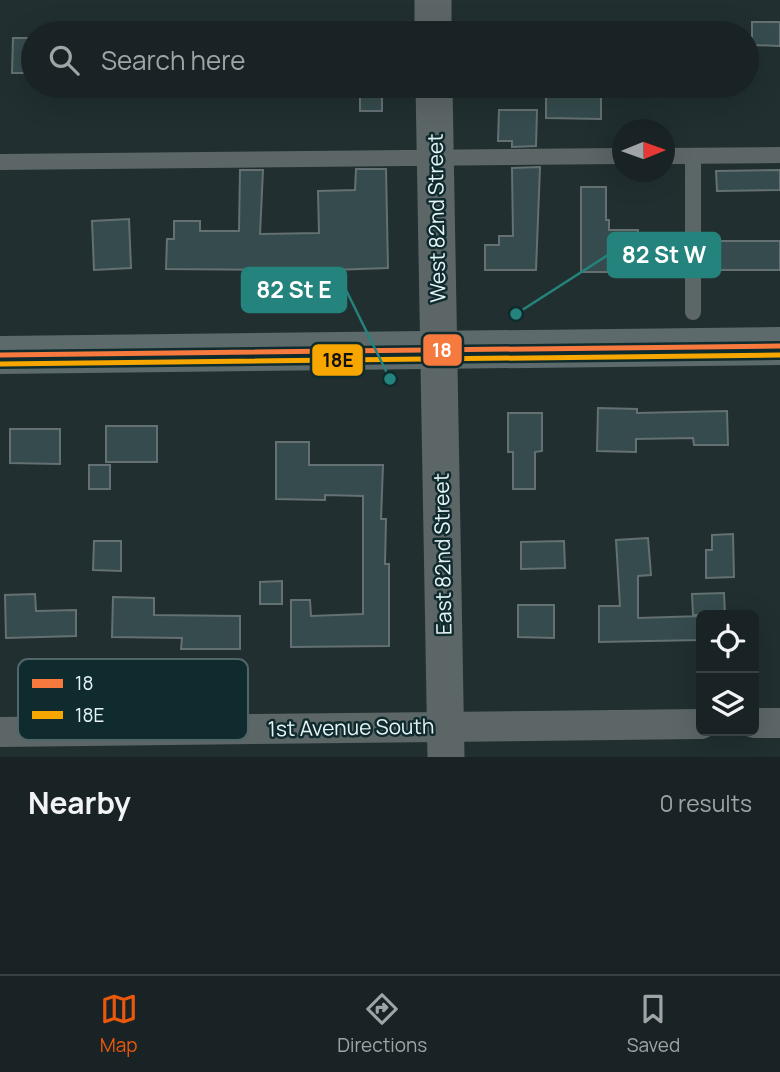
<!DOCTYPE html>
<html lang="en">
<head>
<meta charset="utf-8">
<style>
  :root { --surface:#192325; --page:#222b2d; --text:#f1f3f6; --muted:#9fa4a7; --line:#374042; --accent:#ea580c }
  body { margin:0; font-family:Manrope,sans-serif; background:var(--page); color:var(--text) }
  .controls { position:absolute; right:21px; bottom:21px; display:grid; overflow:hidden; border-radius:10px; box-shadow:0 7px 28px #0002 }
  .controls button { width:63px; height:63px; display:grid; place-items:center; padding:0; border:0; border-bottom:2px solid var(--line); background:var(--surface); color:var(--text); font:35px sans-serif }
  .compass { position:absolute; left:612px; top:119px; width:63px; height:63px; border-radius:50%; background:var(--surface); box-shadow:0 7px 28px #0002; rotate:89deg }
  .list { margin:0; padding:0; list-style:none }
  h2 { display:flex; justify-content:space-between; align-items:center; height:91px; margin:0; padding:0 28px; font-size:30px }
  h2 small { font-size:23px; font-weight:400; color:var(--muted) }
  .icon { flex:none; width:38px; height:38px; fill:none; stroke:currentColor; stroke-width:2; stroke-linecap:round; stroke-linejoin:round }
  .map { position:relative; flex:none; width:780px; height:757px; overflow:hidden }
  .search { position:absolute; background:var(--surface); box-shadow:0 7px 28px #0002; left:21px; right:21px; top:21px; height:77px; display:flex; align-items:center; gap:18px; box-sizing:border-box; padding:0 24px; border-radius:38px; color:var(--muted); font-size:26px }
  .sheet { height:217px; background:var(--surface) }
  nav { display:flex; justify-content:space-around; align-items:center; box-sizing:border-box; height:98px; border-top:2px solid var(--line); background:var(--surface); font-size:19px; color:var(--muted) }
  nav a { display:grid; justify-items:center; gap:4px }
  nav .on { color:var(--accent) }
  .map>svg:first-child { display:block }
  .building { fill:#354b4d; stroke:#647071; stroke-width:2 }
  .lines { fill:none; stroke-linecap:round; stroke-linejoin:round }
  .service { stroke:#5c6667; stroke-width:16 }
  .minor { stroke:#5c6667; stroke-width:30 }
  .tertiary { stroke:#5c6667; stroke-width:37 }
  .secondary { stroke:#5c6a6c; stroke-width:38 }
  .bus-1-casing { stroke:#102b2d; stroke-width:10 }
  .bus-2-casing { stroke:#102b2d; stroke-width:10 }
  .bus-1 { stroke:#f6793e; stroke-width:5 }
  .bus-2 { stroke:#f7a600; stroke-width:5 }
  .labels { text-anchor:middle; stroke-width:5; stroke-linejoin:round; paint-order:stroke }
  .street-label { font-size:21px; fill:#e5f4f6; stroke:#102b2d }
  .key { fill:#102b2d; stroke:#506769; stroke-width:2 }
  .key-label { font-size:19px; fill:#e5f4f6 }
  .leader { fill:none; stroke:#24837c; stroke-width:2.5 }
  .callout-dot { fill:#24837c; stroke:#102b2d; stroke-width:2.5 }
  .callout { fill:#24837c; stroke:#24837c; stroke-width:2.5 }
  .callout-label { font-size:23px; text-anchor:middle; font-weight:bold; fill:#fff }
  .line-badge { stroke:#102b2d; stroke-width:2.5 }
  .badge-label { font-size:19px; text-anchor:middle; font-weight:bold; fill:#fff }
  .pale-badge-label { font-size:19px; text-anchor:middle; font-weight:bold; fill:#111 }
</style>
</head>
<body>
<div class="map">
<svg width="780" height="757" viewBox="0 0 780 757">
  <rect width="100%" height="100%" fill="#212f31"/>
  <path class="building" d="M752 22H780V46L752 45Z
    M13 38H33V73H12Z
    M360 86H382V111H360Z
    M546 89H601V119L546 118Z
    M499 110H537L536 146 512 147V141H498Z
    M540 167 536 270H485V245H499V236H513L512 168Z
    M356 169H386L388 268 332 270V274L291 275V270L166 269 167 239H174V221H200V231H239L240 170H263L260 234 319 233 318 191 355 190Z
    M780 170V190L717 191 716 171Z
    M581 187H606V220H609V230H638V239H670L669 269 610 268V272H581Z
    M129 219 131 268 94 270 92 221Z
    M708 241H780V270H708Z
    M598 408 637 409V413L727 411 728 445H694L693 438 636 439V452L597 451Z
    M508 413H542V451L535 452V489H513V452H508Z
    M106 426H157V462H106Z
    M10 429H60V464L10 463Z
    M276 442H309V465H383L381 519H386L385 564H389V646L291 647V600H310L311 616 363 614V496L325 495V500L276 499Z
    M89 465H110V489H89Z
    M733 534 734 577 706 578V550H712V535Z
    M648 538 651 575 638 576V618L701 616V640L599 642V606H620L616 540Z
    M94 541H121V571L93 570Z
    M564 541 565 568 521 569V542Z
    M282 581V604H260V582Z
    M724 593 725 615H693L692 594Z
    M35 594 36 611 76 610V636L6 638 5 595Z
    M113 597 154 598V615L240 616V649H181L182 638 112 637Z
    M518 605H554V638L518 637Z"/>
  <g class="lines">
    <path class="service" d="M664 156 780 155
      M693 156V312
      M0 162 622 156"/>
    <path class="minor" d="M754 723H780
      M0 732 701 724"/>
    <path class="tertiary" d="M433 0V33
      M434 86 446 757"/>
    <path class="secondary" d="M0 355 780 346"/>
    <defs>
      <path id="bus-1" d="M0 355 780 346"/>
      <path id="bus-2" d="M0 364 780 355"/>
    </defs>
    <use href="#bus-1" class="bus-1-casing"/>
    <use href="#bus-2" class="bus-2-casing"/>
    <use href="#bus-1" class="bus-1"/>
    <use href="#bus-2" class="bus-2"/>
  </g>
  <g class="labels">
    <g class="street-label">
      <text transform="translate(437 218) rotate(-91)" y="7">West 82nd Street</text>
      <text transform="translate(443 554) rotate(-91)" y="7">East 82nd Street</text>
      <text transform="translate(351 728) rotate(-1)" y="7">1st Avenue South</text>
    </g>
  </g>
  <rect x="18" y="659" width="230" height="81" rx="10" class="key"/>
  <rect x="32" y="679" width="31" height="9" fill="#f6793e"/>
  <rect x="32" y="711" width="31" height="8" fill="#f7a600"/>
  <g class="key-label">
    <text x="75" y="690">18</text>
    <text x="75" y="722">18E</text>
  </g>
  <path class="leader" d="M516 314L608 255M390 379L346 290"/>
  <g class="callout-dot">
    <circle cx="516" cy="314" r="7"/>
    <circle cx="390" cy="379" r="7"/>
  </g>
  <g class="callout">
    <rect x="608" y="233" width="112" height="44" rx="7"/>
    <rect x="242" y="268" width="104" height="44" rx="7"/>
  </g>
  <g class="callout-label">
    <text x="664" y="263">82 St W</text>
    <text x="294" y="298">82 St E</text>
  </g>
  <g class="line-badge">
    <rect x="422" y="333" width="41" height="34" rx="7" fill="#f6793e"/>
    <rect x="311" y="343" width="53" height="34" rx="7" fill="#f7a600"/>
  </g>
  <g class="badge-label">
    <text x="442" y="357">18</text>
  </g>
  <g class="pale-badge-label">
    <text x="338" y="367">18E</text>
  </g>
</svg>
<div class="controls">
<button><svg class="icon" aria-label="locate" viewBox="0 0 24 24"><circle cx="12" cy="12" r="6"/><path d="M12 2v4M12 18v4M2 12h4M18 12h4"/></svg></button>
<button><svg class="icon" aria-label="layers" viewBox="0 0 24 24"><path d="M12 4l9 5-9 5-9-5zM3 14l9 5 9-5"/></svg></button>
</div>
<svg class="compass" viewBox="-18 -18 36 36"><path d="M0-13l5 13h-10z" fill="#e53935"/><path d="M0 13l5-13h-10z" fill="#9fa4a7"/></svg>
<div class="search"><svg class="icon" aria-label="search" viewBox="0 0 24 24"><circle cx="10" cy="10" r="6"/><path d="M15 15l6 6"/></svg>Search here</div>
</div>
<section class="sheet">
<h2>Nearby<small>0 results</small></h2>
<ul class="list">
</ul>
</section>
<nav>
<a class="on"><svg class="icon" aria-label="map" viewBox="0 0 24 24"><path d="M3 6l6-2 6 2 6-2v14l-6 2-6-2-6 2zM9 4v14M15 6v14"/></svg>Map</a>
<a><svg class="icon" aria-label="directions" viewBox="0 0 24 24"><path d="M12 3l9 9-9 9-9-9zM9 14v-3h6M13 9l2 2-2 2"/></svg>Directions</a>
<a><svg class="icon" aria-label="saved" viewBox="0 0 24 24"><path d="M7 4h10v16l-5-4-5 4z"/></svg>Saved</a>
</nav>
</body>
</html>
